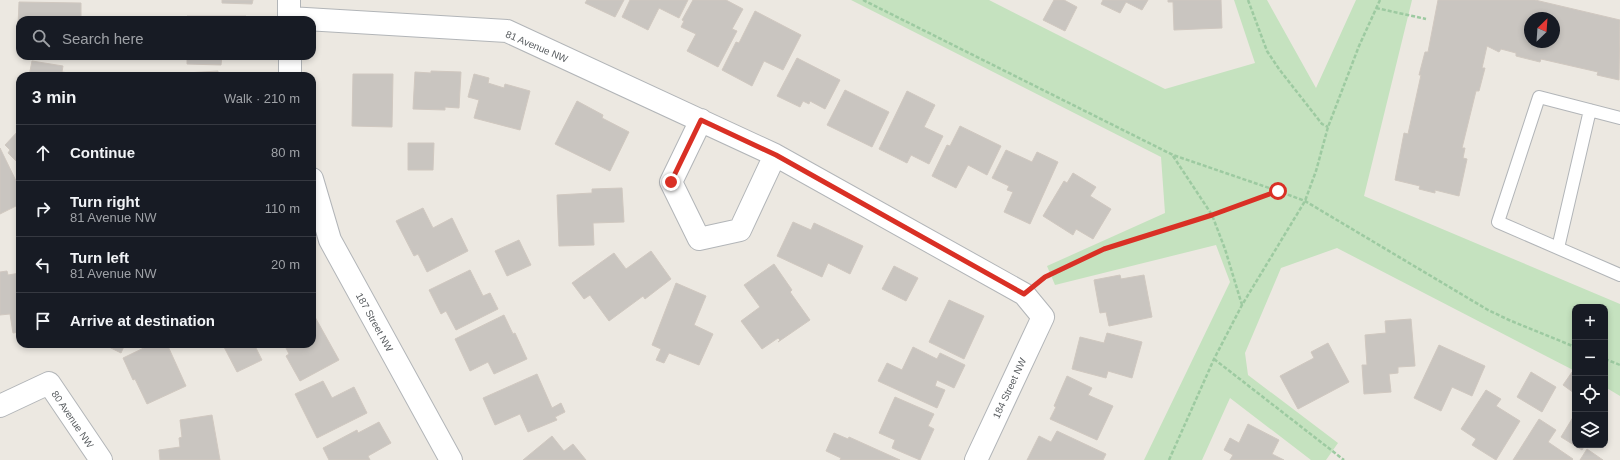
<!DOCTYPE html>
<html lang="en">
<head>
<meta charset="utf-8">
<style>
  :root { --surface:#171b24; --page:#242831; --text:#f1f3f6; --muted:#9ea1a6; --line:#363941 }
  body { margin:0; font-family:Helvetica,sans-serif; background:var(--page); color:var(--text) }
  .controls { position:absolute; right:12px; bottom:12px; display:grid; overflow:hidden; border-radius:8px; box-shadow:0 2px 6px #0003 }
  .controls button { width:36px; height:36px; display:grid; place-items:center; padding:0; border:0; border-bottom:1px solid var(--line); background:var(--surface); color:var(--text); font:20px sans-serif }
  .compass { position:absolute; left:1524px; top:12px; width:36px; height:36px; border-radius:50%; background:var(--surface); box-shadow:0 2px 6px #0003; rotate:25deg }
  .stop { position:absolute; width:12px; height:12px; margin:-9px; border:3px solid #d93025; border-radius:50%; background:#fff }
  .stop.end { background:#d93025; border-color:#fff; box-shadow:0 1px 4px #0008 }
  .list { margin:0; padding:0; list-style:none }
  h2 { display:flex; justify-content:space-between; align-items:center; height:52px; margin:0; padding:0 16px; font-size:17px }
  h2 small { font-size:13px; font-weight:400; color:var(--muted) }
  .list li { display:grid; grid-template-columns:26px 1fr auto; gap:12px; align-items:center; box-sizing:border-box; height:56px; padding:0 16px; border-top:1px solid var(--line) }
  .list b { display:block; font-size:15px; white-space:nowrap }
  .list p { margin:0; font-size:13px; white-space:nowrap; color:var(--muted) }
  .list em { font-size:13px; font-style:normal; color:var(--muted) }
  .icon { flex:none; width:22px; height:22px; fill:none; stroke:currentColor; stroke-width:2; stroke-linecap:round; stroke-linejoin:round }
  .map { position:relative; flex:none; width:1620px; height:460px; overflow:hidden }
  .search { position:absolute; background:var(--surface); box-shadow:0 2px 6px #0003; left:16px; top:16px; width:300px; height:44px; display:flex; align-items:center; gap:10px; box-sizing:border-box; padding:0 14px; border-radius:12px; color:var(--muted); font-size:15px }
  .panel { position:absolute; background:var(--surface); box-shadow:0 2px 6px #0003; left:16px; top:72px; width:300px; height:276px; border-radius:12px }
  .map>svg:first-child { display:block }
  .green { fill:#c5e2bf }
  .building { fill:#c9c5c0; stroke:#d0c8c0; fill-rule:evenodd }
  .lines { fill:none; stroke-linecap:round; stroke-linejoin:round }
  .service-casing { stroke:#b2b5b8; stroke-width:14 }
  .minor-casing { stroke:#b2b5b8; stroke-width:24 }
  .path { stroke:#9dcaa1; stroke-width:2.5; stroke-dasharray:4 2; stroke-linecap:butt }
  .service { stroke:#fff; stroke-width:12 }
  .minor { stroke:#fff; stroke-width:22 }
  .route { stroke:#d93025; stroke-width:5 }
  .labels { text-anchor:middle; stroke-width:3; stroke-linejoin:round; paint-order:stroke }
  .street-label { font-size:10px; fill:#5a5e61; stroke:#fff }
</style>
</head>
<body>
<div class="map">
<svg width="1620" height="460" viewBox="0 0 1620 460">
  <rect width="100%" height="100%" fill="#ece8e1"/>
  <path class="green" d="M851 0H989L1165 89 1255 63 1234 0H1267L1316 88 1356 0H1412L1364 196 1620 304V396L1605 387V307H1575V371L1337 248 1281 268 1245 353 1248 375 1338 443 1326 460H1311L1230 398 1202 460H1144L1230 282 1216 245 1055 285 1047 266 1165 213 1161 157Z"/>
  <path class="building" d="M222 0H253L252 4 222 3Z
    M587 0H624L615 17 585 3Z
    M630 0H688L679 18 659 8 648 30 622 17Z
    M693 0H726L743 9 732 29 737 31 718 67 687 51 696 34 681 27 684 21 682 20Z
    M1054 0H1064L1077 7 1065 31 1043 20Z
    M1103 0H1148L1142 10 1126 2 1120 13 1101 4Z
    M1168 0H1221L1222 28 1174 30 1173 2H1168Z
    M1438 0H1535L1620 20 1619 80 1597 75 1598 72 1541 59 1540 62 1516 56V53L1501 49 1499 52 1487 46 1482 68H1485L1479 91H1476L1462 148H1465L1463 158 1467 159 1459 196 1435 190V193L1419 189 1420 186 1395 180 1404 133 1408 134 1421 75H1419L1425 52H1428ZM1530 18H1554V42H1530Z
    M19 2 81 3V20H20V26H18Z
    M755 11 801 35 783 70 764 61 752 86 722 70 736 42 739 43Z
    M187 16H246V20H187Z
    M187 56H222L221 65 187 64Z
    M797 58 840 80 825 109 810 101 809 104 803 101 800 107 777 96Z
    M32 61 63 66 62 72 90 76H29Z
    M218 71V76H186V73Z
    M431 71 461 72 459 108 445 107V110L413 109 415 72 431 73Z
    M353 74H393L392 127 352 126Z
    M474 74 489 78 488 83 504 88 505 84 530 91 520 130 474 118 479 100 468 97Z
    M845 90 889 112 872 147 827 125Z
    M907 91 935 105 924 127 943 136 929 164 911 155 907 163 879 149Z
    M577 101 603 115 602 118 629 132 610 171 555 144Z
    M960 126 1001 146 987 175 968 165 956 188 932 176 947 145 950 146Z
    M20 129V165L8 153 10 150 5 145Z
    M408 143H434L433 170H408Z
    M0 148 20 189V204L0 214Z
    M1006 150 1032 162 1037 152 1058 162 1030 224 1004 212 1013 192 1007 190 1009 186 992 178Z
    M1073 173 1096 187 1090 196 1111 209 1093 239 1076 229 1073 235 1043 216 1064 181 1067 183Z
    M622 188 624 222 593 223 594 245 559 246 557 195 592 193V189Z
    M423 208 433 228 452 218 468 251 427 272 418 254 414 256 396 221Z
    M793 222 811 230 814 223 863 246 850 274 828 263 822 277 777 256Z
    M519 240 531 265 507 276 495 251Z
    M651 251 671 279 645 299 643 296 609 321 590 295 584 299 572 283 614 253 626 269Z
    M774 264 792 290 790 292 810 320 778 342 780 340 778 338 762 349 741 321 760 307 744 285Z
    M894 266 918 278 906 301 882 289Z
    M470 270 483 296 490 293 498 309 456 330 446 311 441 314 429 290Z
    M7 271 8 275 20 273V332L13 333 10 314 0 315V272Z
    M1120 275 1121 279 1144 275 1152 317 1109 326 1106 312 1100 313 1094 280Z
    M676 283 706 296 694 325 713 334 699 365 669 353 664 363 656 360 661 349 652 345Z
    M949 300 984 316 964 359 929 342Z
    M504 315 513 334 515 333 527 359 494 374 488 362 470 371 455 339Z
    M315 317 339 360 300 381 286 356 289 354 284 344H312V318Z
    M1411 319 1415 366 1398 367V373L1389 374 1391 392 1364 394 1362 365H1367L1365 335 1386 333 1385 321Z
    M1107 333 1142 342 1132 378 1108 371 1106 378 1072 369 1080 337 1104 343Z
    M1328 343 1349 382 1298 409 1280 376 1314 358 1311 352Z
    M103 344H125L121 353Z
    M152 344H167L186 386 147 404 135 379 133 380 123 358Z
    M230 344H254L262 360 237 372 224 347Z
    M1439 345 1485 366 1472 396 1452 387 1441 411 1414 398Z
    M913 347 937 359 940 353 965 365 954 388 937 380 935 386 945 390 937 408 878 381 887 363 902 370Z
    M1531 372 1556 387 1542 412 1517 397Z
    M1572 372 1575 374 1574 393 1563 385Z
    M537 374 552 408 561 403 565 412 555 417 557 420 528 432 520 414 495 425 483 398Z
    M1067 376 1092 388 1088 395 1113 406 1097 440 1050 419 1056 407 1054 406Z
    M323 381 332 398 354 387 367 413 317 438 295 394Z
    M1486 390 1501 399 1496 406 1520 421 1496 460 1472 445 1476 439 1461 429Z
    M895 397 934 414 928 426 934 429 920 460 892 448 895 440 879 433Z
    M1575 414V445H1585L1582 450 1561 437Z
    M212 415 220 460H160L159 450 180 447 179 438 182 437 180 420Z
    M1539 419 1556 430 1548 442 1573 459 1572 460H1513Z
    M379 422 391 443 368 456 370 460H329L323 448 357 430 358 433Z
    M1248 424 1279 440 1272 454 1284 460H1230L1233 455 1224 450 1230 438 1239 443Z
    M1057 431 1106 454 1103 460H1027L1039 436 1051 442Z
    M834 433 848 439 849 437 900 460H840L841 458 826 451Z
    M552 436 564 451 573 444 586 460H523Z
    M1587 449 1603 460H1580Z"/>
  <g class="lines">
    <defs>
      <path id="service" d="M1620 118 1539 97 1498 222 1620 275
        M1558 248 1590 110"/>
      <path id="minor" d="M289 18 507 31 775 155 1024 294 1043 317 976 460
        M289 20V0
        M290 56V76
        M701 120 671 182 699 239 740 230 775 155
        M312 179 330 240 451 460
        M0 406 49 383 101 460"/>
    </defs>
    <use href="#service" class="service-casing"/>
    <use href="#minor" class="minor-casing"/>
    <path class="path" d="M863 0 1173 155 1278 191 1305 201 1488 310 1509 320 1575 347
      M1248 0 1267 51 1279 69 1322 124 1328 127
      M1376 8 1426 19
      M1173 156 1212 215 1225 249 1242 305
      M1042 280 1104 249 1212 215 1278 191
      M1214 359 1344 460
      M1605 359 1620 365
      M1169 460 1214 359 1242 305 1305 201 1316 171 1328 127 1359 46 1380 0"/>
    <use href="#service" class="service"/>
    <use href="#minor" class="minor"/>
  </g>
  <g class="lines">
    <path class="route" d="M671 182 701 120 776 155 1024 294 1045 277 1104 249 1212 215 1278 191"/>
  </g>
  <g class="labels">
    <g class="street-label">
      <text transform="translate(537 46) rotate(23)" y="4">81 Avenue NW</text>
      <text transform="translate(375 322) rotate(61)" y="4">187 Street NW</text>
      <text transform="translate(1009 388) rotate(-65)" y="4">184 Street NW</text>
      <text transform="translate(73 419) rotate(56)" y="4">80 Avenue NW</text>
    </g>
  </g>
</svg>
<div class="controls">
<button>+</button>
<button>−</button>
<button><svg class="icon" aria-label="locate" viewBox="0 0 24 24"><circle cx="12" cy="12" r="6"/><path d="M12 2v4M12 18v4M2 12h4M18 12h4"/></svg></button>
<button><svg class="icon" aria-label="layers" viewBox="0 0 24 24"><path d="M12 4l9 5-9 5-9-5zM3 14l9 5 9-5"/></svg></button>
</div>
<svg class="compass" viewBox="-18 -18 36 36"><path d="M0-13l5 13h-10z" fill="#e53935"/><path d="M0 13l5-13h-10z" fill="#9ea1a6"/></svg>
<div class="stop" style="left:1278px;top:191px"></div>
<div class="stop end" style="left:671px;top:182px"></div>
<div class="search"><svg class="icon" aria-label="search" viewBox="0 0 24 24"><circle cx="10" cy="10" r="6"/><path d="M15 15l6 6"/></svg>Search here</div>
<section class="panel">
<h2>3 min<small>Walk · 210 m</small></h2>
<ul class="list">
<li><svg class="icon" aria-label="ahead" viewBox="0 0 24 24"><path d="M12 20V5M6 11l6-6 6 6"/></svg><div><b>Continue</b></div><em>80 m</em></li>
<li><svg class="icon" aria-label="right" viewBox="0 0 24 24"><path d="M7 20v-9h11M14 6l5 5-5 5"/></svg><div><b>Turn right</b><p>81 Avenue NW</p></div><em>110 m</em></li>
<li><svg class="icon" aria-label="left" viewBox="0 0 24 24"><path d="M17 20v-9H6M10 6l-5 5 5 5"/></svg><div><b>Turn left</b><p>81 Avenue NW</p></div><em>20 m</em></li>
<li><svg class="icon" aria-label="arrive" viewBox="0 0 24 24"><path d="M6 21V4h12l-3 4 3 4H6"/></svg><div><b>Arrive at destination</b></div></li>
</ul>
</section>
</div>
</body>
</html>
